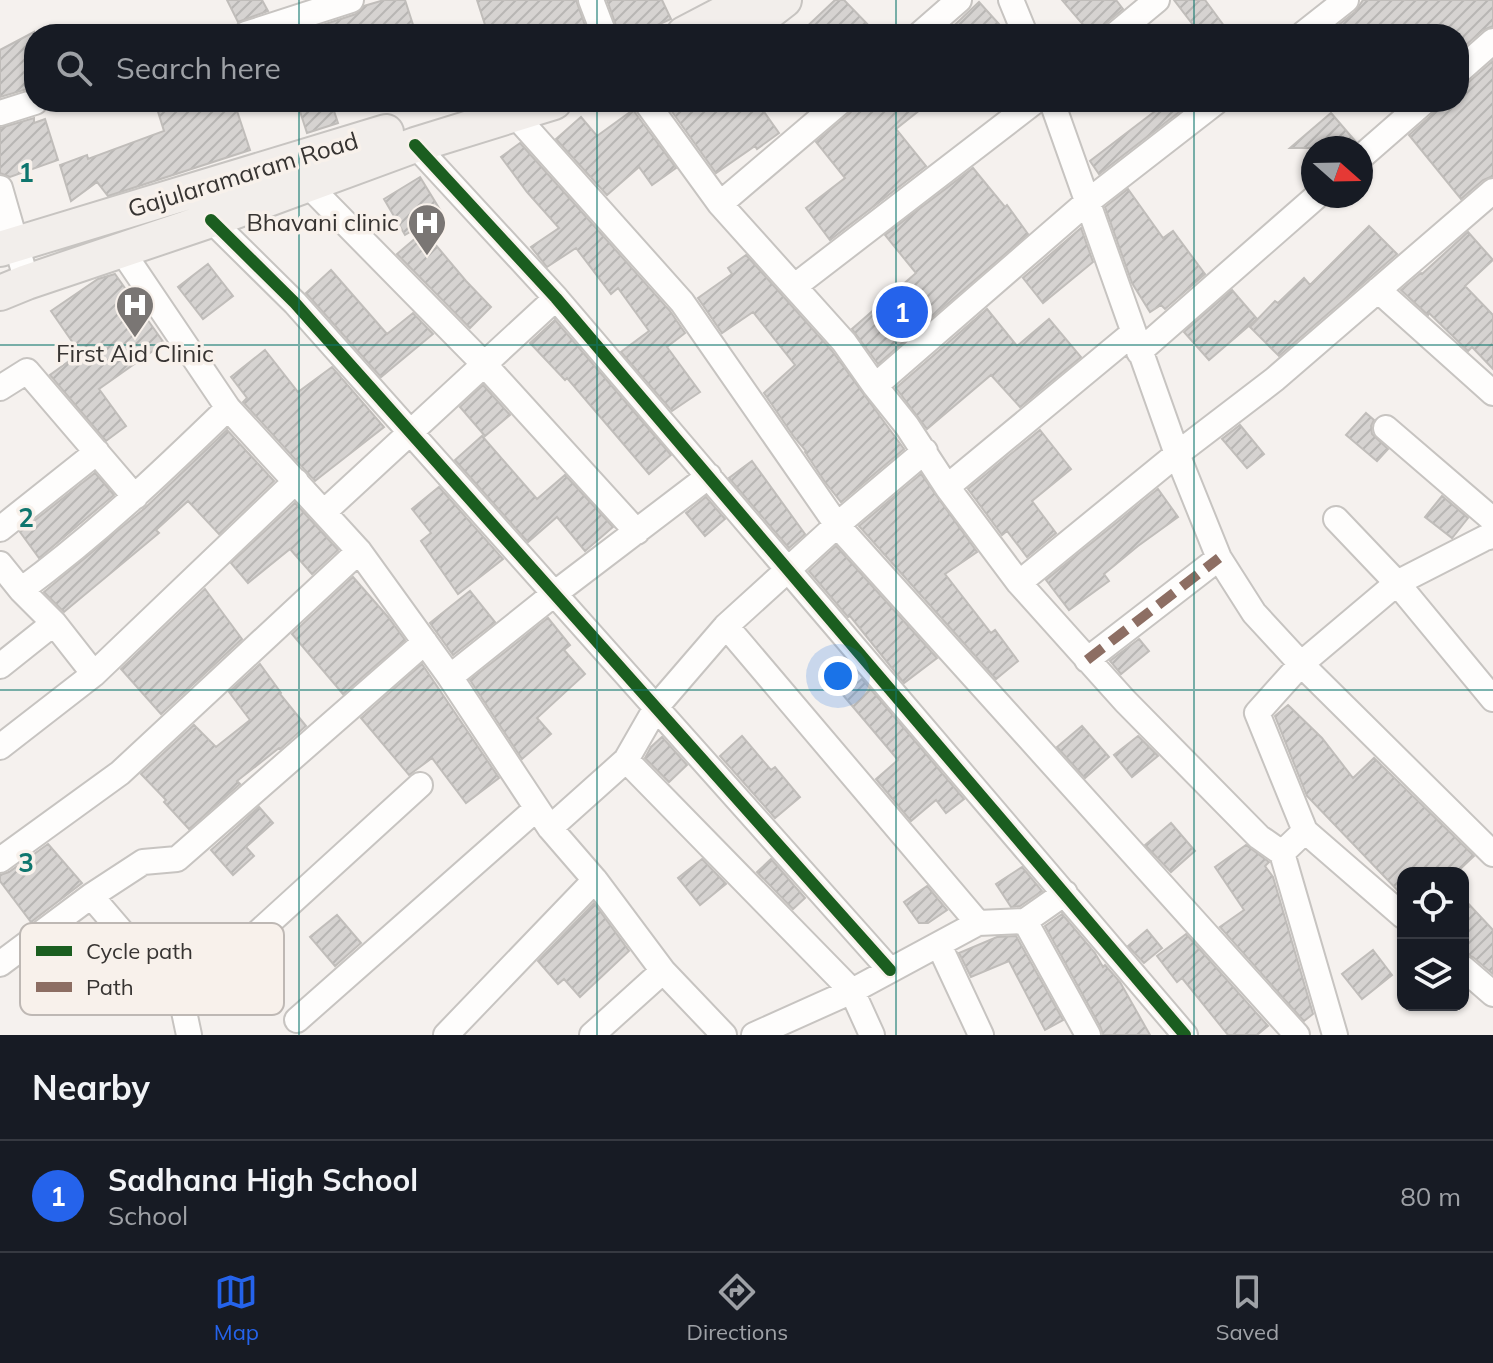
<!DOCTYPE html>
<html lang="en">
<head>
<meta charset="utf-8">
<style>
  :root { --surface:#171b24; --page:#242831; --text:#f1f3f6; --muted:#9ea1a6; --line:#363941; --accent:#2563eb }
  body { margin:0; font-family:Mulish,sans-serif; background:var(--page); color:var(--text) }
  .controls { position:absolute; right:24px; bottom:24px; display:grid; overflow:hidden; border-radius:16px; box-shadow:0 2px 6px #0004 }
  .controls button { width:72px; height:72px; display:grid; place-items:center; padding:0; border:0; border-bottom:2px solid var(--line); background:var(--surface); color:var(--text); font:40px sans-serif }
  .compass { position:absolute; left:1301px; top:136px; width:72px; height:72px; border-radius:50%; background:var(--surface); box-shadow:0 2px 6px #0004; rotate:110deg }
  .you { position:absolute; left:838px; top:676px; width:28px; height:28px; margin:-20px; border:6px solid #fff; border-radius:50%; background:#1a73e8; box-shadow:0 0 0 12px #1a73e833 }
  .badge { display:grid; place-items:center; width:52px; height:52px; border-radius:50%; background:var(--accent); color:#fff; font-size:26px; font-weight:700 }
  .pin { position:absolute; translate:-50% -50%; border:4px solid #fff; box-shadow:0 2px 8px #0006 }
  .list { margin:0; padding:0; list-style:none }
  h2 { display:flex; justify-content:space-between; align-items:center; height:104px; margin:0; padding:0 32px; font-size:34px }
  h2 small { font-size:26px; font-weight:400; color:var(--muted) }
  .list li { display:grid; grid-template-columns:52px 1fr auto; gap:24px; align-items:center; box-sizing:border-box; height:112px; padding:0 32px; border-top:2px solid var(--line) }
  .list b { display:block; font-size:30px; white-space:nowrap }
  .list p { margin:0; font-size:26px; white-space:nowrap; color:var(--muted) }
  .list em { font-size:26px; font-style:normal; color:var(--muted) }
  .icon { flex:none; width:44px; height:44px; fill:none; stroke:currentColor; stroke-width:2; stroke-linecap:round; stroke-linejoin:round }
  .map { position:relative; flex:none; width:1493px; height:1035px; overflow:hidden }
  .search { position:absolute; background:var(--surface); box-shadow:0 2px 6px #0004; left:24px; right:24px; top:24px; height:88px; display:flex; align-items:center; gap:20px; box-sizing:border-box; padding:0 28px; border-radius:32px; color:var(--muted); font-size:30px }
  .sheet { height:216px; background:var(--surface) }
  nav { display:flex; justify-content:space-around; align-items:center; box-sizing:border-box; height:112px; border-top:2px solid var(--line); background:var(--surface); font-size:22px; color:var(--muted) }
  nav a { display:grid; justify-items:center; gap:4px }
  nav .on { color:var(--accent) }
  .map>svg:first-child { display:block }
  .building { fill:url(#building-hatch); stroke:#c0bdba; stroke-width:2 }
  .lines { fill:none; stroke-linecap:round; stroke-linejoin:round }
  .minor-casing { stroke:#c7c4c1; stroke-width:28 }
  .secondary-casing { stroke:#c7c4c1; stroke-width:38 }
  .minor { stroke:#fefdfc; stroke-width:24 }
  .secondary { stroke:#f2eeeb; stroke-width:34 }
  .quiet { stroke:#8d6e63; stroke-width:10; stroke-dasharray:20 10; stroke-linecap:butt }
  .cycleway-casing { stroke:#f8f1eb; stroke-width:17 }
  .cycleway { stroke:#1b5e20; stroke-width:12 }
  .grid { fill:none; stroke:#0f766e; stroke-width:2; stroke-opacity:0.55 }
  .labels { text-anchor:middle; stroke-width:7; stroke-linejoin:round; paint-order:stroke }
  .street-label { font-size:24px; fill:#373432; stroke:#f8f1eb }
  .poi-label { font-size:24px; fill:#373432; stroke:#f8f1eb; text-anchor:end }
  .key { fill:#f8f1eb; stroke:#beb8b4; stroke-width:2 }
  .key-label { font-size:22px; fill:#373432 }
  .grid-label { font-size:26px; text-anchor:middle; font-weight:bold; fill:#0f766e; stroke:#f8f1eb; stroke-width:7; stroke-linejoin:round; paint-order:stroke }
</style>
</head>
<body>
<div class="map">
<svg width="1493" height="1035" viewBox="0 0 1493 1035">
  <defs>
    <pattern id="building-hatch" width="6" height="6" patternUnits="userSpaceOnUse" patternTransform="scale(2)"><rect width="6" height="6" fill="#d6d3d1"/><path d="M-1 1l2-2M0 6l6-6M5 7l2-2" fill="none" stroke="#b8b6b4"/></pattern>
  </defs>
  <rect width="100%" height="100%" fill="#f5f1ee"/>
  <path class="building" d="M227 0H262L268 11 238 22Z
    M384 0H405L416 34H295L356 14 364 6Z
    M477 0H576L588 34H488Z
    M607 0H662L671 19 637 34H619Z
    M835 0H844L877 34H799Z
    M1062 0H1116L1123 9 1106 23 1101 34H1091Z
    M1174 0H1205L1230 34H1200Z
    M1363 0H1493V26L1483 30 1459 51V34H1327L1355 12Z
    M979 2 1008 34H945Z
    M34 32V87L0 97V50Z
    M1493 61V176L1483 180 1461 199 1409 135 1434 113 1439 102H1459V86L1469 82Z
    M155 102H234L250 150 108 196 97 182 71 201 60 165 87 155 88 159 164 131Z
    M297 102H331L338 123 307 133Z
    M674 102H757L779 133 757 149 755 146 716 173 668 106Z
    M855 102H930L896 129 926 166 830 240 806 208 845 178 816 142 850 113 854 108Z
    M1167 102H1192L1099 174 1090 161Z
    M633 110 676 168 652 185 639 167 607 195 556 139 581 117 597 136Z
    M1331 113 1356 142 1349 148H1290Z
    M34 118V123L45 119 58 160 10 177 0 173V128Z
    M520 143 670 311 685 333 667 347 700 392 672 411 621 352 649 331 618 288 611 294 576 248 547 267 531 247 559 228 527 192 501 157Z
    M973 168 1005 207 1007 205 1028 234 878 364 852 329 916 273 885 235Z
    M420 177 442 213 405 235 384 199Z
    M1128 189 1163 238 1173 231 1205 274 1165 309 1161 305 1150 312 1132 283 1105 207Z
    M1369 226 1397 254 1279 356 1250 327 1275 301 1278 303 1304 278 1310 285Z
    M1081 228 1093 262 1043 303 1023 278Z
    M424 231 466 281 491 307 470 328 397 254Z
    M1468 232 1493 260 1465 286 1493 315V369L1472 347 1468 351 1429 313 1428 315 1401 290 1421 273 1422 274Z
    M746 255 832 351 904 449 841 502 825 482 805 452 806 451 794 437 764 393 795 365 753 312 722 333 698 298 732 274 728 268Z
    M208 264 233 296 203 319 178 287Z
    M331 270 387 334 413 313 433 334 381 377 306 293Z
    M115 274 164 343 99 389 126 426 106 441 50 375 80 353 51 311 98 279Z
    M1232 290 1257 319 1209 360 1184 332Z
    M987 309 1017 346 1049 319 1081 357 1020 407 991 375 927 429 896 388Z
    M555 320 671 455 649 474 567 378 565 380 530 343Z
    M265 350 298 392 332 367 384 427 315 481 243 402 247 398 231 377Z
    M483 385 510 415 485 436 460 407Z
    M1366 413 1374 420 1371 426 1372 434 1388 449 1377 461 1346 435Z
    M1240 425 1264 454 1247 468 1222 439Z
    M227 430 274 481 219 534 188 501 156 530 159 533 64 612 44 592 145 508Z
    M1040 430 1071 469 1032 501 1056 533 1027 557 1007 531 1002 535 968 489Z
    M482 436 537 499 565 475 613 527 585 551 557 517 528 542 455 460Z
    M752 461 805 534 789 548 729 478Z
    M95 473 114 495 39 558 20 532Z
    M921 474 977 552 945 574 991 633 995 630 1018 661 996 679 859 526Z
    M439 487 503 559 458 594 421 541 431 533 412 509Z
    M1158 489 1178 517 1138 546 1104 574 1109 581 1069 610 1046 580Z
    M1442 496 1468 518 1452 538 1425 517Z
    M706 497 725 519 705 536 686 513Z
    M295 503 338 550 312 574 290 549 248 583 231 563Z
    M836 546 937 658 904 683 850 616 848 617 809 571Z
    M353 577 388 617 405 640 343 694 292 634Z
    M205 589 242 639 161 714 121 669Z
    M470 591 495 622 453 655 430 623Z
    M548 618 570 645 564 650 585 674 537 718 551 734 522 759 470 680Z
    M1139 639 1149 651 1121 674 1110 661Z
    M260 664 281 693 280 694 306 726 280 749 279 748 237 781 240 784 189 829 164 802 166 800 141 774 194 725 216 747 250 720 229 692Z
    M422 664 499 778 466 803 432 758 409 775 361 718Z
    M862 679 964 799 946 813 936 800 911 821 876 779 898 760 843 695Z
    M1288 705 1322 738 1353 778 1374 758 1474 856 1456 873H1403V896L1307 796 1275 716Z
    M1082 726 1109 757 1085 778 1057 747Z
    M742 736 771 770 775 767 800 797 775 818 720 756Z
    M1138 736 1158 756 1132 777 1114 755Z
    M662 737 687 765 669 782 645 758 651 747Z
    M259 807 273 823 246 847 254 856 233 875 211 850Z
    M1171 823 1195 851 1171 872 1145 845Z
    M48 844 82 883 31 922 0 881V875L9 872Z
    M1246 845 1269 862 1265 866 1273 877 1313 1014 1304 1021 1220 927 1244 910 1215 867Z
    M702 859 726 884 700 905 678 878Z
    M771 859 805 898 793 909 757 872Z
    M1022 867 1042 891 1020 906 1011 907 996 884Z
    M927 886 947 910 928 923H919L904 902Z
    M1463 898 1493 930V974L1473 957 1463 953Z
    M594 903 629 951 580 997 564 979 558 984 538 961Z
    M1062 914 1095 953 1103 967 1105 965 1120 982 1150 1035H1103L1101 1028 1045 926Z
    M337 915 361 943 335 966 310 937Z
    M1147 930 1162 948 1144 963 1128 946Z
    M1186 934 1268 1026 1257 1035H1228L1182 978 1177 982 1157 956Z
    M1016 936 1063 1020 1045 1030 1009 961 971 977 959 953 997 937Z
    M1373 950 1392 975 1362 999 1342 974Z"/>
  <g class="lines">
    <defs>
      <path id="minor" d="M591 0 604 34
        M1011 0 1025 34
        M246 34 351 0
        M920 34 959 0
        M1116 34 1157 0
        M1303 34 1346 0
        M1459 71 1493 41
        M646 102 720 204 844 342 875 386 907 426 947 487 1019 583 1125 701 1259 837 1282 853
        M1052 102 1177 454 1219 558 1254 613 1301 664 1493 854
        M0 113 35 102
        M514 114 682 302 837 525 925 451
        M415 145 556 298 1185 1035
        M1361 157 1424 102
        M307 184 484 364 637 532
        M0 188 27 282
        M720 204 840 102
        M211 220 295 303 890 970
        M122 251 228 408 359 551 450 677 550 828 595 880 663 971 724 1035
        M795 286 1034 102
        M1378 290 1493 393
        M1139 352 1317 196
        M875 386 1086 203 1216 102
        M0 388 27 371 135 497
        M1386 428 1493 520
        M947 487 1133 333
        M324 512 556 298
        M1336 519 1397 583 1493 699
        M0 529 97 452
        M0 564 21 590 54 623 94 674
        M1019 583 1177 454 1275 379 1493 191
        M21 590C97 534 161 473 228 408
        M726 626 978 923
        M1087 660 1219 558
        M0 666 54 623
        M450 677 554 594 709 476
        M0 747 94 674 296 481
        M626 760 657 706 726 626 837 525 1297 1035
        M550 828 626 760 852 991 872 1035
        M1305 831 1403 916
        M0 860 120 773 359 551
        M91 896 182 1002
        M1025 921 1088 1035
        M939 945 981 1035
        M0 964 91 896 143 862 177 859 425 642
        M1463 968 1493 994
        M297 1020 536 809
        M189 1035 182 1002 420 785
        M446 1035 595 880
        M592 1035 663 971
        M754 1035 852 991 978 923 1025 921 1065 893
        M1335 1035 1282 853 1305 831 1257 713 1301 664 1397 583 1485 538 1493 536"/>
      <path id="secondary" d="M684 34 732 9 744 0
        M740 34 784 0
        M0 249 386 132
        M0 293 27 282 211 220 415 145 554 102"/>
    </defs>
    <use href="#minor" class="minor-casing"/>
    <use href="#secondary" class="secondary-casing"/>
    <use href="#minor" class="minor"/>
    <use href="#secondary" class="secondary"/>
    <path class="quiet" d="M1087 660 1219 558"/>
    <defs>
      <path id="cycleway" d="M415 145 556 298 1185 1035
        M211 220 295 303 890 970"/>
    </defs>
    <use href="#cycleway" class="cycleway-casing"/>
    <use href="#cycleway" class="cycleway"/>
  </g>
  <path class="grid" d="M299 0V34M597 0V34M896 0V34M1194 0V34M299 102V1035M597 102V1035M896 102V1035M1194 102V1035M0 345H1493M0 690H1493"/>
  <defs>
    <symbol id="hospital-pin" viewBox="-11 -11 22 30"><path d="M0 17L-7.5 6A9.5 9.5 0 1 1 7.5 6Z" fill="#7a7674" stroke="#f8f1eb"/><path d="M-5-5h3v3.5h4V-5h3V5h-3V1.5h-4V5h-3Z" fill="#fff"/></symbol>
  </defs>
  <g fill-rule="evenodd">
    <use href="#hospital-pin" x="405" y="201" width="44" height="60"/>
    <use href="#hospital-pin" x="113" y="283" width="44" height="60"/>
  </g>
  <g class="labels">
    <g class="street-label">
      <text transform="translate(243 175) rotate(-17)" y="8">Gajularamaram Road</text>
    </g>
    <g class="poi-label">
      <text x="399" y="231">Bhavani clinic</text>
      <text x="135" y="362" text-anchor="middle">First Aid Clinic</text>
    </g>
  </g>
  <rect x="20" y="923" width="264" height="92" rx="12" class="key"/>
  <rect x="36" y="946" width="36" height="10" fill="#1b5e20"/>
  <rect x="36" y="982" width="36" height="10" fill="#8d6e63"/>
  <g class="key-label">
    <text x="86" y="959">Cycle path</text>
    <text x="86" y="995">Path</text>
  </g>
  <g class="grid-label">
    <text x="26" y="182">1</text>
    <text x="26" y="527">2</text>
    <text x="26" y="872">3</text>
  </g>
</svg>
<div class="controls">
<button><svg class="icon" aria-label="locate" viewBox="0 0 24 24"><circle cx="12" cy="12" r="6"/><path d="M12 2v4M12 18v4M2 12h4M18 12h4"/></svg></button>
<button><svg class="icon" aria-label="layers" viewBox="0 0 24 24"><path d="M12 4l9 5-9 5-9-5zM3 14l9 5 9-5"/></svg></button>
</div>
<svg class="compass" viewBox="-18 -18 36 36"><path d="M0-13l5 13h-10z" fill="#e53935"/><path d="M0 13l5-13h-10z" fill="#9ea1a6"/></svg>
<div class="you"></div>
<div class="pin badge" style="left:902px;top:312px">1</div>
<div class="search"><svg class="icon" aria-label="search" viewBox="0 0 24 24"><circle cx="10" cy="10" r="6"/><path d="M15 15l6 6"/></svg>Search here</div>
</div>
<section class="sheet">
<h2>Nearby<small></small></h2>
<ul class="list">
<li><span class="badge">1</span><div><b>Sadhana High School</b><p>School</p></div><em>80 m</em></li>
</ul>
</section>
<nav>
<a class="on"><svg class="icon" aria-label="map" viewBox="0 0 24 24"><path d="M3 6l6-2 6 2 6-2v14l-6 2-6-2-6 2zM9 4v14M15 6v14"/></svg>Map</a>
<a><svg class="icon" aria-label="directions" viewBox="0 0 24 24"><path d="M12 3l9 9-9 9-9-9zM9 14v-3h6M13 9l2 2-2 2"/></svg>Directions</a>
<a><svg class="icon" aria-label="saved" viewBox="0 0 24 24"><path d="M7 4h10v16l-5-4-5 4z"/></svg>Saved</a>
</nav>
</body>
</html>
